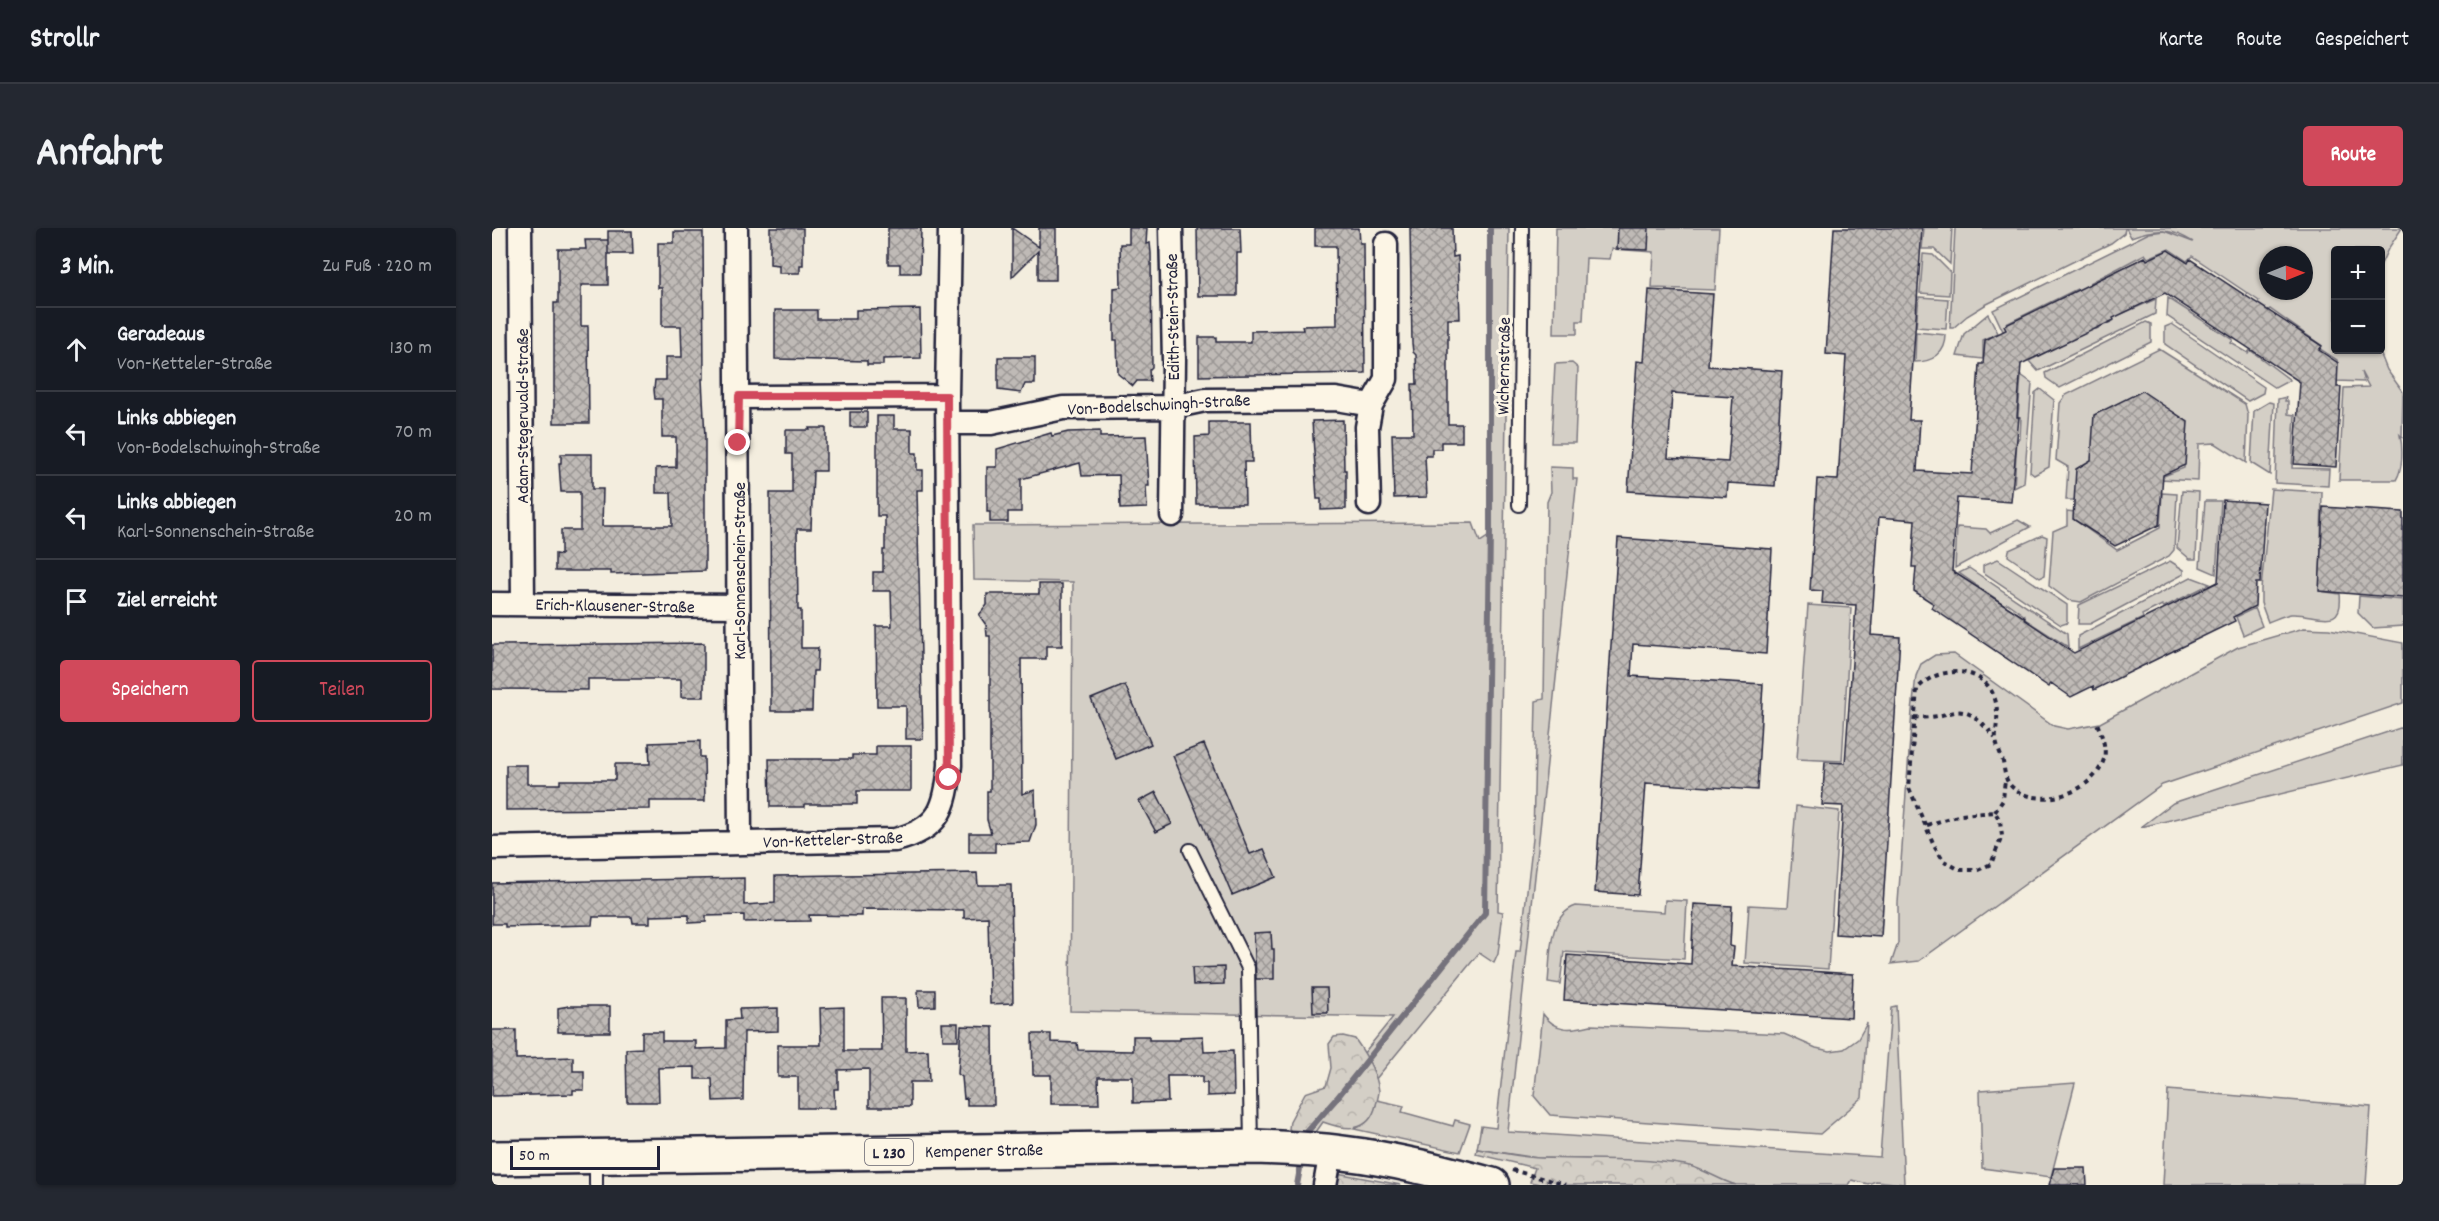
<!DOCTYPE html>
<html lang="de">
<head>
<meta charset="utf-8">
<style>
  :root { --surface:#171b24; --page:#242831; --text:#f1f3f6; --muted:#9ea1a6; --line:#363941; --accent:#d1495b }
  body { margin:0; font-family:Dekko,sans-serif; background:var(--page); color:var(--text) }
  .controls { position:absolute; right:18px; top:18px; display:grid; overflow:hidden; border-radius:6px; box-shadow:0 2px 4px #0004 }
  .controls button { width:54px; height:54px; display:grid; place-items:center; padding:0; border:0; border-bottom:2px solid var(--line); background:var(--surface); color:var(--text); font:30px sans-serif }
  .compass { position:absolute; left:1767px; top:18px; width:54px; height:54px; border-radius:50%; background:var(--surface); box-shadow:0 2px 4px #0004; rotate:89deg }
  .scale { position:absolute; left:18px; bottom:15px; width:150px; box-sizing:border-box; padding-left:6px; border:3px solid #22223b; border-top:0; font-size:16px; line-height:21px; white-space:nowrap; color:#22223b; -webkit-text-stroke:4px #fcf5e5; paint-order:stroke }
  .stop { position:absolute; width:18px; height:18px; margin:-14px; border:4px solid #d1495b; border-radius:50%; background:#fff }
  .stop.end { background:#d1495b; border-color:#fff; box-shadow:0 2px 6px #0008 }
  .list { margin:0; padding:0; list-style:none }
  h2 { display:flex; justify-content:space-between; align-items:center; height:78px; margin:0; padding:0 24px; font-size:26px }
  h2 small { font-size:20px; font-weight:400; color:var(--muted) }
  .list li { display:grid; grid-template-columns:39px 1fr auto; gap:18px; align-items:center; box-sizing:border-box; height:84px; padding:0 24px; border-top:2px solid var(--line) }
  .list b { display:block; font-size:22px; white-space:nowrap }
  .list p { margin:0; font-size:20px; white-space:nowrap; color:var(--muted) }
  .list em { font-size:20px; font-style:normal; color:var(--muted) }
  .actions { display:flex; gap:12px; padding:18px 24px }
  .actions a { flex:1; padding:14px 0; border:2px solid var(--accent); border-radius:6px; text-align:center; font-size:21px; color:var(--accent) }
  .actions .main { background:var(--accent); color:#fff }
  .icon { flex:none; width:33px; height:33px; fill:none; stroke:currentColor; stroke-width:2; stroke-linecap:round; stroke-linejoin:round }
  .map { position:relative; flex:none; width:1911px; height:957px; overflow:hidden; border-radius:6px }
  header { display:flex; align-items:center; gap:36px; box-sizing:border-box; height:84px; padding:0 30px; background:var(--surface); border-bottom:2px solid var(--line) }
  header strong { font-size:28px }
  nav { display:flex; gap:33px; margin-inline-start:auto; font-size:21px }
  .intro { display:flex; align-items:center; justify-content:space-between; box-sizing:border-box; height:144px; padding:0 36px }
  h1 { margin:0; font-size:42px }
  .button { padding:15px 27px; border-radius:6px; background:var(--accent); color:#fff; font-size:21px; font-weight:700 }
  main { display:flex; gap:36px; padding:0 36px }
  aside { flex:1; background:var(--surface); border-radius:6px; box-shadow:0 2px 4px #0004 }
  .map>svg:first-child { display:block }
  .green { fill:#d4cfc6; stroke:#7b7880; stroke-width:1.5; fill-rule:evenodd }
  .forest { fill:url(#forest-crowns); stroke:#7b7880; stroke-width:1.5 }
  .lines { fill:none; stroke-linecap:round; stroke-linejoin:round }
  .stream { stroke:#75727b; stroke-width:6 }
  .building { fill:url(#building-cross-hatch); stroke:#22223b; stroke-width:1.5; fill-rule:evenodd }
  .lane-casing { stroke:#22223b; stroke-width:16 }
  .street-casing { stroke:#22223b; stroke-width:27 }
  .primary-casing { stroke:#22223b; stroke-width:38 }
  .path { stroke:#22223b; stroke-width:4; stroke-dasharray:4.5 4.5; stroke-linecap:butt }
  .lane { stroke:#fcf5e5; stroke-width:12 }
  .street { stroke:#fcf5e5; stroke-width:22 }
  .primary { stroke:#fcf5e5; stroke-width:33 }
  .route { stroke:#d1495b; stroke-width:8 }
  .labels { text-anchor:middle; stroke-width:6; stroke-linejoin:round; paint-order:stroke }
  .shield { fill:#fcf5e5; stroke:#63616e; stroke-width:1.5 }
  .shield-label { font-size:16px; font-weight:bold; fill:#22223b }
  .street-label { font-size:18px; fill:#22223b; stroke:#fcf5e5 }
</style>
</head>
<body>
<header>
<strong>Strollr</strong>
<nav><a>Karte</a><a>Route</a><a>Gespeichert</a></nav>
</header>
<div class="intro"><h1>Anfahrt</h1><a class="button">Route</a></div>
<main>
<aside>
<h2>3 Min.<small>Zu Fuß · 220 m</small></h2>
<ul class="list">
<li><svg class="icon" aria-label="ahead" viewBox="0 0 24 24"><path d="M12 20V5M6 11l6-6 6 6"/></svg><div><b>Geradeaus</b><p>Von-Ketteler-Straße</p></div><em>130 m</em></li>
<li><svg class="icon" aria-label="left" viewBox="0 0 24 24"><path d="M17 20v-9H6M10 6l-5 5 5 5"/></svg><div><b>Links abbiegen</b><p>Von-Bodelschwingh-Straße</p></div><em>70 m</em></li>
<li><svg class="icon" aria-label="left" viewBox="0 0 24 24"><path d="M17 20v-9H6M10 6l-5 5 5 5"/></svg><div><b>Links abbiegen</b><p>Karl-Sonnenschein-Straße</p></div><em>20 m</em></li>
<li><svg class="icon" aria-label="arrive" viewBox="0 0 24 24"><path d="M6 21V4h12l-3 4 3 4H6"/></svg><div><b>Ziel erreicht</b></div></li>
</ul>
<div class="actions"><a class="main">Speichern</a><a>Teilen</a></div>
</aside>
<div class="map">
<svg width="1911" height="957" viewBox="0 0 1911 957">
  <defs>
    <pattern id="forest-crowns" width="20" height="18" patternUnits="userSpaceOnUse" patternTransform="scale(1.5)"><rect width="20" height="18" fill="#d4cfc6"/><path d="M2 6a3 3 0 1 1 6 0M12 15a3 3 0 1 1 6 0" fill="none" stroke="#b6b1ab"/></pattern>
    <pattern id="building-cross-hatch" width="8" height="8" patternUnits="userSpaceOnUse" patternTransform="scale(1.5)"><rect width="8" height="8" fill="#bfbab6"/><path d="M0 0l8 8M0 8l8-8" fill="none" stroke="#9b9795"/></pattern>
  </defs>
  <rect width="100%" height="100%" fill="#f3edde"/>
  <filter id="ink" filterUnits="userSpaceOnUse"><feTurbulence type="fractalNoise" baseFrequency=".0167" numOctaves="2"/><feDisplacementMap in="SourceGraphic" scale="12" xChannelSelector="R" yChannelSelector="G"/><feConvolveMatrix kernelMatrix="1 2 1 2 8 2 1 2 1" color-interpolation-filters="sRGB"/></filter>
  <g filter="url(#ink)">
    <path class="green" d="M998 0H1017L1006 683 1011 684 1006 726 1002 735 987 725 883 852 872 825 901 789 578 783 581 354 482 352 481 297 981 295 988 314 997 308 1000 180Z
      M1064 0H1227L1223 62 1160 60 1162 24 1120 21 1118 31 1094 30 1091 93H1085V106H1062Z
      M1432 0H1460L1458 36 1442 21H1430Z
      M1463 0H1633V1L1632 5 1619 15 1493 77 1475 88 1461 100H1458Z
      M1634 0H1910L1896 21 1889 36 1888 22H1844V122H1887L1895 142 1911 164 1910 209 1908 207C1911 220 1911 241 1904 252H1847L1852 160 1877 159 1869 144 1872 154 1845 153V132L1828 121 1829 117 1778 81 1774 84 1765 78 1767 73 1700 28 1695 33 1677 21 1656 30 1653 26 1598 55 1599 60 1588 65 1585 61 1514 96 1516 101 1511 103 1501 82 1657 5 1672 3 1701 14C1679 0 1664 0 1639 9ZM1776 27H1812V63H1776Z
      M1431 26 1441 27 1458 44 1457 67 1428 65Z
      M1427 69 1456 71 1454 101 1424 99Z
      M1676 70 1741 112 1739 115 1756 125 1758 122 1798 152 1783 160 1675 88Z
      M1664 71 1663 86 1546 143 1537 133 1602 99 1604 101 1621 93 1620 90Z
      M1496 86 1506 105 1491 112V131L1465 128 1472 106Z
      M1654 94 1659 96V114L1568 160 1554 150 1553 145Z
      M1680 96 1772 159 1771 165 1756 173 1673 116V99Z
      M1424 104 1454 107C1454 125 1441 134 1423 134Z
      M1667 121 1753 176 1756 187 1754 235 1723 215 1707 216 1706 253 1668 251 1669 249 1692 240 1695 197 1600 235 1582 272H1574L1576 239 1564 232 1568 175 1574 167Z
      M1080 135 1086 140 1083 215H1059L1063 136Z
      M1529 147 1540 155 1532 255 1522 260 1525 211H1528L1529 189H1526Z
      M1548 161 1562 172 1557 239 1542 247 1538 244 1543 165Z
      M1794 169 1793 173H1796V186L1803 187 1800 240 1837 241 1836 258 1783 255 1786 171Z
      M1777 174 1782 175 1778 247 1759 235 1762 183Z
      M1058 239 1081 240V251H1085L1016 904 1388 929 1399 779 1404 778 1412 956 1384 953 1376 956 1360 952 1357 957H1244L1228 953 1214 944 1094 931 1046 930 985 921 989 898 1004 900 1024 724H1028L1041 610 1044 473 1052 471 1055 274 1059 264Z
      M1779 261 1830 264 1828 363 1848 366C1852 405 1822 384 1799 386 1792 387 1784 391 1776 394L1769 375V361Z
      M1690 263 1707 264 1704 331H1698L1685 320Z
      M1670 265 1685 266 1682 322 1677 328 1589 374 1576 372 1557 358 1561 303 1575 297V283L1583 284V292L1625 322 1668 300Z
      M1713 273H1729L1724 346 1708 339Z
      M1526 292 1538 299 1463 340 1465 299 1494 301 1498 305Z
      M1550 307 1555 309 1552 348 1548 350 1516 328 1517 322Z
      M1506 331 1575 377V395L1569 397 1491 344V337Z
      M1678 333 1692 342V346L1598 396H1586L1587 377Z
      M1477 340 1575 406 1576 419 1531 390 1533 388 1515 375 1513 377 1467 345Z
      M1699 349 1718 356 1672 379 1670 377 1650 387 1651 390 1586 421V408Z
      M1867 368 1911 372V398L1881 400 1866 385Z
      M1316 377 1359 380 1350 533 1305 531Z
      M1763 380 1770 398 1751 407 1744 389Z
      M1812 400 1837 401 1911 415V475L1670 557 1427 733 1399 736 1406 715V675L1420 483 1424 448 1429 436 1443 427 1462 426 1562 498 1576 501 1608 495 1746 419Z
      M1911 499V537L1649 599 1681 575Z
      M1304 578 1347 583 1336 741 1253 735 1257 677 1296 679Z
      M1173 672 1195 673 1192 731 1072 724 1068 756 1056 754C1059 728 1055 688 1084 678L1172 684Z
      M1051 786C1064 804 1079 802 1099 797L1292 806 1324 820 1338 823 1352 821 1366 811 1375 795 1370 870 1328 906 1058 887 1042 868Z
      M1583 855 1559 949 1490 940 1488 862Z
      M1676 862 1879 879 1874 957H1671Z
      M885 872 912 878 910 884 961 898 963 892 978 896 968 924 862 901C876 894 882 886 885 872Z"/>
    <path class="forest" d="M851 808 863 811C873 825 885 846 887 863 887 867 885 873 884 877 877 906 853 902 831 894L822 907 810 903 806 909 797 901 798 893 813 865 834 858 839 840 837 816 842 809Z
      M985 921C1006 924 1028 929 1049 930 1097 932 1145 929 1193 937 1211 940 1226 952 1244 957H1052L1038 954 1043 940 984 926Z
      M845 945 909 957H846Z"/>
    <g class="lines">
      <path class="stream" d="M814 911 815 904 845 870 993 685 998 302V0
        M805 957 810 930"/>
    </g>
    <path class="building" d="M278 0H311V37H308V45H287V37L278 36Z
      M396 0H429L428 45H408V36H396Z
      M520 0 547 19V0H564V52H546V23L520 49Z
      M637 0H655L654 16 658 15 659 25 660 139 657 142 658 153H645L641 158 626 146 625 112H622V60L629 59 628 16H637Z
      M705 0H748L749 25H745V68H706Z
      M823 0H867L868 15H872L873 145 707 148V109H724V114H759V103L811 102 810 98 845 97 844 18H823Z
      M918 0H960L961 29 966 28 968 91H956V196H970V214H949V221H940V228H933L935 269 902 270 900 206H921L920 156H925L924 127 921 124 920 115Z
      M1126 0H1157L1156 22 1125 21Z
      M1342 0H1430L1417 192H1428L1425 243 1480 246 1487 136H1491L1493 112 1514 102 1512 98 1596 57 1653 29 1655 32 1676 22 1696 35 1698 31 1830 118 1827 122 1846 135 1845 159H1849L1844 239 1802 236 1808 154 1673 65 1621 90 1622 92 1529 136 1525 189H1527L1519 274 1465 270 1460 343 1533 390 1532 391 1582 425 1726 354 1731 272 1773 275 1768 355H1764L1763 378 1741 389 1743 393 1685 421 1602 462 1601 458 1579 469 1559 455 1557 459 1440 380 1442 376 1422 363 1424 339H1420L1423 292 1387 289 1379 407 1408 409 1389 709 1343 706 1351 578 1330 577 1333 534 1353 535 1364 377 1330 375 1331 363 1318 362 1325 251 1346 252 1354 128 1334 126Z
      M116 3H140L141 26H116Z
      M182 4H211L212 151H210L213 209V343L119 346V343H63V326L69 327V302H88V264H69L67 235H69V226H100V261H111L110 298H180L179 265H164V240L184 239V209H170V171H163L162 162 163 152H174V129H190L189 98H170V60H166V15H182Z
      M93 12H116V57H89V98H96L97 195H62V75H66V21H94Z
      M1157 62 1221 66 1216 138 1290 143 1283 258 1236 255 1235 269 1136 263 1145 133 1152 134ZM1180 165 1241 169 1236 234 1176 230Z
      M428 81 429 130 391 131V137H375V133L283 131V82H325V91H364V82Z
      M506 129H543V156H533L529 165 506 162Z
      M1650 163 1696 194 1693 237 1671 247 1667 297 1623 318 1581 291 1584 241 1599 232 1602 187Z
      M358 184H375V199H358Z
      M385 188H402V201H420V225H425V242H431V262H425L431 511H414V478H385L384 398H400L399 363H381V344H391V322H393V288H385Z
      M851 192 852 242H854V281L829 282V271H825L820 193Z
      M717 194H759L760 234H752L753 276H704L703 209 717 208Z
      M317 200H334V243H321L319 301H305L306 382H309V420H326L325 443H321L320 483H279L278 265H300V226H294V202H318Z
      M608 203V209L654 208 657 258H654L655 280 628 281 627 247 590 248 588 235 529 251V284H516V294H498V284H495V239H505V221L559 205 560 208 576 204Z
      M1831 279 1911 284V370L1827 363Z
      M1126 310 1280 321 1274 426 1141 416 1139 448 1271 456 1265 562 1154 555 1146 667 1103 664Z
      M547 356H570V418H554V431H529L530 566 543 562 544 597 538 614 503 615V624H477V605H499L495 592V563H498V408H495L494 397 487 387 495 377V366H547Z
      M212 415V469H189V451H96V462L0 461V417Z
      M633 457 659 516 624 531 599 471Z
      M208 513V529H212L213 573H158V581L14 582V537H35V556H68V552H123V536H158L157 515Z
      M712 516 758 626 772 621 784 649 740 667 681 528Z
      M384 518H419V563H365V576H313V579H278L277 531H360V527H384Z
      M664 564 680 596 664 604 647 573Z
      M485 645 486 657H519L521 775 498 776 496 689 472 690V682L370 681V688L317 687 318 693 252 694V687L214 688V694L197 695V687L158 688V695H141L140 689H101L100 697 13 699V696H0V655L252 650V677L283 675V648Z
      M1202 676 1240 678 1238 718 1242 719 1240 738 1361 746 1359 790 1072 772 1075 727 1199 736Z
      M779 704 780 721H782V751H764L762 705Z
      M732 739V756L701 757 700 740Z
      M820 760H835L836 785H821Z
      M426 762H443V778L427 779Z
      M389 770H414V823L436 822 437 854H418V879H377V841L346 842V861H342L343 880H306V849H286V817H329L328 780 352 779V823H390Z
      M77 778H118V804H66V780Z
      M286 780V803L252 804 251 872 221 873 220 851H203V839L166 840 167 874H135L134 821 150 820V804H170V813H204V821L234 820V792L248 791 247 781Z
      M450 795H466V812H451Z
      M469 798 501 799 502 877H475V870L472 871 470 849 466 846Z
      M0 802H24V831L81 829V843H92V862H81V866L0 868Z
      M540 806H559V814L585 815 586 822 641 823V808H657V812H688V809L711 808 712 824 741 823 742 867 715 868V855H710V848H675L676 874 641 875V849H606L607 876H559V847H541Z
      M1562 940H1594L1595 957H1557Z"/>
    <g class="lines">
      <defs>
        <path id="lane" d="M1027 277 1030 0
          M698 622 756 740 759 918
          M104 931V957"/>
        <path id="street" d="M28 0 31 376
          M244 0 248 614
          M679 0 682 132 680 287
          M247 169 455 168
          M456 195H499L571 180 680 179 713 172 844 171 879 177
          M877 276 875 199 879 177 894 151V16
          M0 376 246 378
          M0 620 403 612C448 601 454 580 458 537L455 168 458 0
          M833 957 839 924"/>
        <path id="primary" d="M0 930 764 919C793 920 822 921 851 925 902 931 951 944 1000 957"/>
      </defs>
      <use href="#lane" class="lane-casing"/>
      <use href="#street" class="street-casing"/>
      <use href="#primary" class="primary-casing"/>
      <path class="path" d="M1422 489C1466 493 1465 464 1503 510
        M1503 584 1511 572 1513 551
        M1435 597 1469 587 1503 584 1508 593 1510 608 1499 636 1486 642H1468L1452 633 1442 617 1417 560 1425 461C1436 449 1449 444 1466 444 1489 445 1505 461 1505 485 1506 494 1503 504 1504 512 1505 520 1509 527 1511 534 1513 546 1513 555 1524 562 1553 581 1602 563 1612 531 1615 519 1609 506 1605 495
        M1020 942 1074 957"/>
      <use href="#lane" class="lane"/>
      <use href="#street" class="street"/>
      <use href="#primary" class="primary"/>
    </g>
  </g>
  <g class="lines" filter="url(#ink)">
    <path class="route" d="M246 215 247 168H455L457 550"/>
  </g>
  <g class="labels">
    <rect class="shield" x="373" y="911" width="48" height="26" rx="4.5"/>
    <g class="shield-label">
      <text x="397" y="930">L 230</text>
    </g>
    <g class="street-label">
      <text transform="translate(680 89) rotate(-91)" y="6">Edith-Stein-Straße</text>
      <text transform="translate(1011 138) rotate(-89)" y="6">Wichernstraße</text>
      <text transform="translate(667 176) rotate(-3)" y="6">Von-Bodelschwingh-Straße</text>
      <text transform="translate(30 188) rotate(-90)" y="6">Adam-Stegerwald-Straße</text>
      <text transform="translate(247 343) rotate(-90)" y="6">Karl-Sonnenschein-Straße</text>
      <text transform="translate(123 377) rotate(1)" y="6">Erich-Klausener-Straße</text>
      <text transform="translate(341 611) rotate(-2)" y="6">Von-Ketteler-Straße</text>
      <text transform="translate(492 922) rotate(-1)" y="6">Kempener Straße</text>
    </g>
  </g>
</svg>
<div class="controls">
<button>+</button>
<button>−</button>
</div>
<svg class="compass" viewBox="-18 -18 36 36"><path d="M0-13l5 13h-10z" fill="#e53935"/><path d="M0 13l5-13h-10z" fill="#9ea1a6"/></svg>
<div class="scale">50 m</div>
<div class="stop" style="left:457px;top:550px"></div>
<div class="stop end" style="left:246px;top:215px"></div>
</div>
</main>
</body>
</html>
